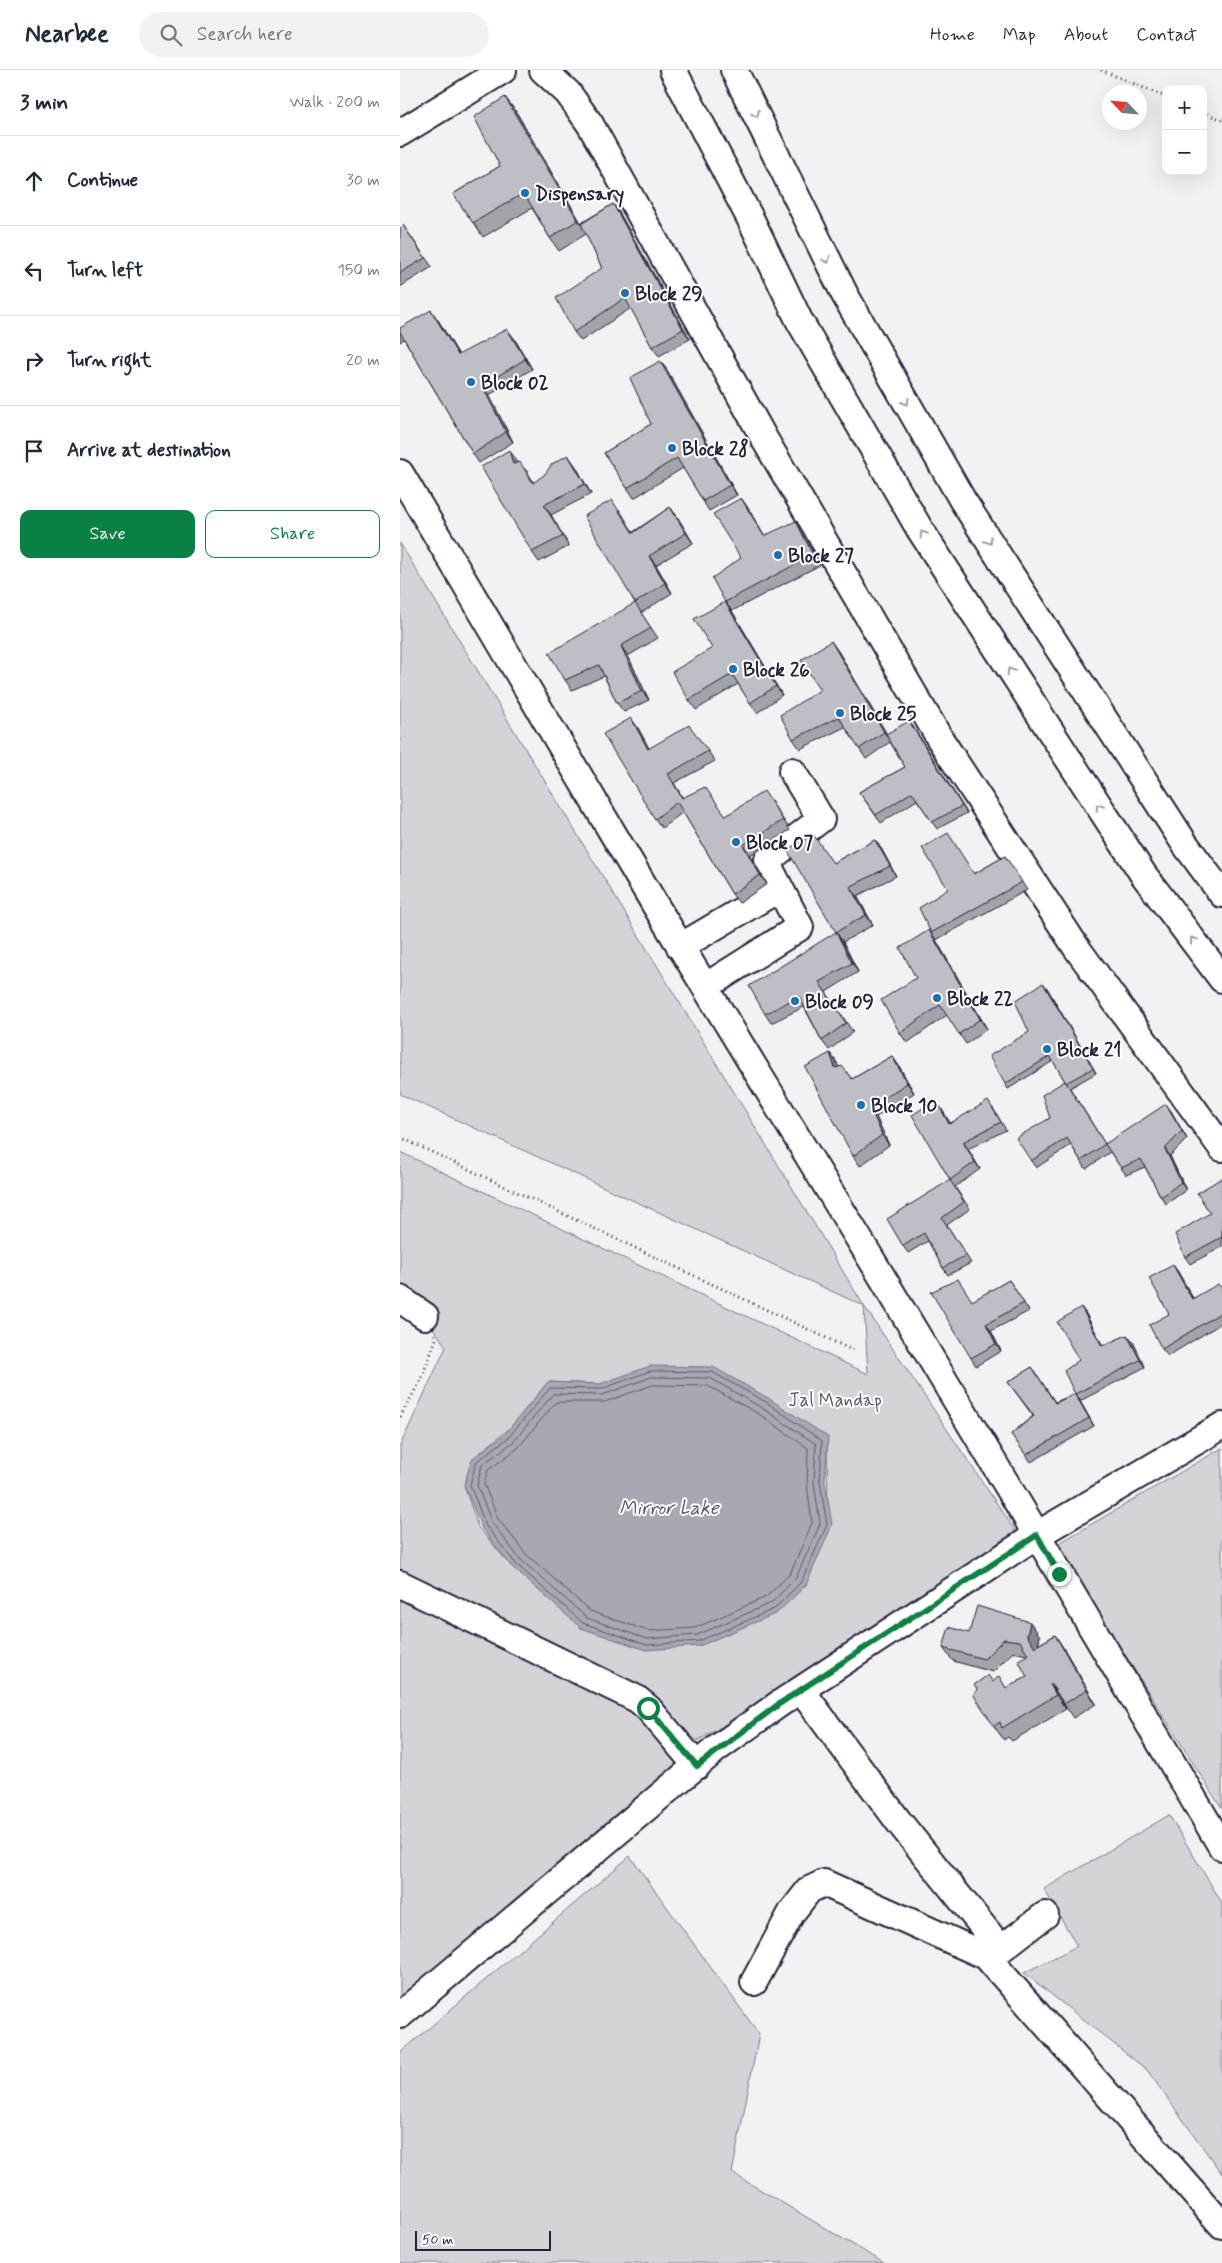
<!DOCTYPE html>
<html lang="en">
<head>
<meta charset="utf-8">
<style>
  :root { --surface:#fff; --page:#f2f2f3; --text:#1f2937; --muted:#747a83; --line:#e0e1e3; --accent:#0b8043 }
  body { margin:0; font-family:Mynerve,sans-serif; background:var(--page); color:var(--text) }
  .controls { position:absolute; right:15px; top:15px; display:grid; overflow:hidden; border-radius:10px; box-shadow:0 5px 20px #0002 }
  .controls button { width:45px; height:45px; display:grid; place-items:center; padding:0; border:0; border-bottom:1px solid var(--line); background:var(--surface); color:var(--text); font:25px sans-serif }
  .compass { position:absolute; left:702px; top:15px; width:45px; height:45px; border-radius:50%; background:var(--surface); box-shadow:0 5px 20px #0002; rotate:296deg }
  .scale { position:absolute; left:15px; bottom:12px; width:136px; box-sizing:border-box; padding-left:5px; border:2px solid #22223b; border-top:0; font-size:14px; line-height:18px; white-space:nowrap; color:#22223b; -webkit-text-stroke:4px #fff; paint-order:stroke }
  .stop { position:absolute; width:15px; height:15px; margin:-11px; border:4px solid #0b8043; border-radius:50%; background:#fff }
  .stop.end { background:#0b8043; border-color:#fff; box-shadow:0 1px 5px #0008 }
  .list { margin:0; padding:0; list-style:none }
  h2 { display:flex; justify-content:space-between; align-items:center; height:65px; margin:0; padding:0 20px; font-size:21px }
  h2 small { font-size:16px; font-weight:400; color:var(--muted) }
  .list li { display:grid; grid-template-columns:32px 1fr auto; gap:15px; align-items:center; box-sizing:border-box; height:90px; padding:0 20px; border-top:1px solid var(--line) }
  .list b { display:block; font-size:19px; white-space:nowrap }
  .list em { font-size:16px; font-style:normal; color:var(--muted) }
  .actions { display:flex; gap:10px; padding:15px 20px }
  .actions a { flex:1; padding:11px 0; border:1px solid var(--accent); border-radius:10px; text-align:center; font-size:18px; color:var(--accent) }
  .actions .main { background:var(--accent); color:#fff }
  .icon { flex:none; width:28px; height:28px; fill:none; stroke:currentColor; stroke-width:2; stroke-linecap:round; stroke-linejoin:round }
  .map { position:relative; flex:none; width:822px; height:2193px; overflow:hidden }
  header { display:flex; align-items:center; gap:30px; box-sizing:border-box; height:70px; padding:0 25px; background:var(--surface); border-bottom:1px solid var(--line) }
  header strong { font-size:24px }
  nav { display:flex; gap:28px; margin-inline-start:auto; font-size:18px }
  .search { width:350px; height:45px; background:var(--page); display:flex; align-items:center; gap:12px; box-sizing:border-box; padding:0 18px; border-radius:28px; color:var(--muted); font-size:19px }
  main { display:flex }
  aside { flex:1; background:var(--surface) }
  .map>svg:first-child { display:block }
  .green { fill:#d3d3d8; stroke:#7a7a8a; fill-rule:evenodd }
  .water { fill:#a8a8b2; stroke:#727282 }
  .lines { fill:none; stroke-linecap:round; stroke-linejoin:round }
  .shore { stroke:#58586b; stroke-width:1 }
  .minor-casing { stroke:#22223b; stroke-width:30 }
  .path { stroke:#22223b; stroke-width:3; stroke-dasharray:1 4; stroke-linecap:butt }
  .minor { stroke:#fff; stroke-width:26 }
  .wall { fill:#a3a3aa; stroke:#22223b }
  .shaded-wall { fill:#85858b; stroke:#22223b }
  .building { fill:#bebec6; stroke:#22223b }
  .oneway { stroke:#9c9ca7 }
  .route { stroke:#0b8043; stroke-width:6 }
  .poi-dot { fill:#1f6fb2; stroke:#fff; stroke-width:2 }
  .labels { text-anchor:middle; stroke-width:4; stroke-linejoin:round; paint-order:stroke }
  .poi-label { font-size:19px; font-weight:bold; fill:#22223b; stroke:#fff; text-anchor:start }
  .park-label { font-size:19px; fill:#57576a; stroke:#fff }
  .water-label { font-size:20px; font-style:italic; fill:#58586b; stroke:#fff }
</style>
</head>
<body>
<header>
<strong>Nearbee</strong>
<div class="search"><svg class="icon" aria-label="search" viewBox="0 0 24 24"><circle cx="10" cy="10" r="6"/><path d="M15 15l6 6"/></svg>Search here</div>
<nav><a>Home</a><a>Map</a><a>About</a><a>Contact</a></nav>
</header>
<main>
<aside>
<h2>3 min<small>Walk · 200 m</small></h2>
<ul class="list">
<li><svg class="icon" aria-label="ahead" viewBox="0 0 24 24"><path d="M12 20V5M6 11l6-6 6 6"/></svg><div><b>Continue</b></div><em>30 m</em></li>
<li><svg class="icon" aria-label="left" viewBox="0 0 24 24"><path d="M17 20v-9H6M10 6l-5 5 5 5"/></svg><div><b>Turn left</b></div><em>150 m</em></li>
<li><svg class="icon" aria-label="right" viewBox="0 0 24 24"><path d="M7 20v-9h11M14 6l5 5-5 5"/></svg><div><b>Turn right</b></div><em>20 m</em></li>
<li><svg class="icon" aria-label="arrive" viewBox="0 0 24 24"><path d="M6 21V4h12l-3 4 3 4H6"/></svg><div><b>Arrive at destination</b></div></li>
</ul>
<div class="actions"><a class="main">Save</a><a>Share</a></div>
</aside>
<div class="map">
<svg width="822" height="2193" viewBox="0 0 822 2193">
  <rect width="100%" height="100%" fill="#f2f2f3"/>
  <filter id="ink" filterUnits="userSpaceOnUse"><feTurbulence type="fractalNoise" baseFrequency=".02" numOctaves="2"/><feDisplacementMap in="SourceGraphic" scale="10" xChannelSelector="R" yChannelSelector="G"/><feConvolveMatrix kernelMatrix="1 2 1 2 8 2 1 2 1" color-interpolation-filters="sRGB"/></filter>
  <g filter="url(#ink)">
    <path class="green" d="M0 473 464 1236 624 1474 492 1560 297 1671 242 1619 0 1499V1376L46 1277 25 1246 0 1233V1082L468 1304 464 1236 0 1024ZM148 1312 200 1314 427 1367 428 1464 112 1497 78 1457 64 1415 72 1389 110 1358Z
      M822 1378V1739L656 1475Z
      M0 1515 248 1638 297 1696 0 1930Z
      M769 1745 822 1833V2104L747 2000 624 1903 677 1876 644 1819Z
      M230 1786 359 1964 332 2103 484 2193H0V1983Z"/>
    <path class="water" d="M250 1296 313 1297 368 1328 428 1367 425 1412 432 1455 406 1515 377 1543 299 1576 246 1580 181 1558 112 1497 82 1459 64 1415 72 1389 105 1364 148 1312 200 1314Z"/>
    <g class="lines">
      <path class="shore" d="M251 1301 312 1302 366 1332 422 1371 420 1412 427 1455 401 1512 374 1539 299 1571 247 1575 183 1553 116 1494 86 1456 70 1415 76 1392 108 1368 150 1318 201 1319Z
        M252 1307 310 1308 362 1338 416 1374 414 1413 420 1454 396 1508 371 1533 297 1565 247 1569 187 1548 120 1489 92 1453 77 1415 82 1395 113 1372 153 1324 202 1325Z
        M253 1315 308 1316 359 1344 408 1378 407 1414 412 1453 390 1504 366 1527 295 1558 248 1561 190 1541 126 1484 98 1449 84 1414 88 1400 118 1378 156 1332H204Z"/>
      <defs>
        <path id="minor" d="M143 0 168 23 190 54 365 370 540 669 676 877 822 1078
          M273 0 353 154 399 250 519 458 743 804 822 909
          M334 0 445 225 563 431 785 774 822 824
          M0 63 103 0
          M0 403 257 838 470 1187 637 1465 822 1356
          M280 877 380 818
          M305 917 400 857 369 797 368 790 421 749 392 701
          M0 1229 25 1246
          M0 1514 237 1629 248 1638 297 1696
          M401 1620 499 1752 601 1879 645 1845
          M354 1912 392 1842 409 1820 424 1813 586 1886 822 2155
          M0 1945 316 1679 379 1634 637 1465 822 1777"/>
      </defs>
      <use href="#minor" class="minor-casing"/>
      <path class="path" d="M701 0 766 27
        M803 42 822 50
        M0 1067 454 1281
        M0 1347 21 1310 36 1269 34 1264"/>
      <use href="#minor" class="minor"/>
    </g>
    <path class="wall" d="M115 40 181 153 213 134 220 144 290 269 259 286 252 277 231 238 181 271 174 262 202 198 186 164 159 181 150 168 132 138 83 167 53 124 100 96Z
      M3 155 32 197 0 217V158Z
      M38 250 59 285 114 268 132 299 89 325 113 372 79 393 73 384 4 269 0 272V258Z
      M260 291 267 300 337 425 309 441 303 431 283 398 234 428 204 383 251 354Z
      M116 389 117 393 127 401 134 413 175 395 191 424 151 445 169 476 139 492 132 482Z
      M341 428 348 438 364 466 403 461 420 495 332 541 382 625 357 643 338 614 296 640 289 630 312 578 325 532 341 488Z
      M270 437 293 473 256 495 272 523 241 543 258 568 228 586 249 630 224 642 217 633 204 606 172 620 165 610 235 533 219 439 233 462Z
      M438 581 486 664 514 658 567 743 537 759 517 730 481 753 459 722 505 697 490 672 466 689 445 657 400 679 393 669 420 620Z
      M238 658 249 679 308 681 315 691 274 713 283 728 326 746 371 731 390 760 350 785 367 814 339 833 332 824 283 742 262 758 255 749Z
      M475 770 482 780 496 806 457 826 473 855 443 872 458 902 426 922 453 962 429 980 422 971 404 937 371 953 365 944 436 862 433 793Z
      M605 786 627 820 536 870 587 959 566 974 547 945 507 973 500 963 529 860 548 819Z
      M647 918 696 1003 670 1018 705 1074 771 1041 787 1069 770 1086 786 1120 766 1134 761 1127 745 1097 726 1105 710 1082 686 1099 671 1075 636 1098 631 1091 665 1011 653 991 608 1019 605 1014 629 962Z
      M430 983 437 993 438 997 452 1009 492 986 499 996 514 1023 476 1047 489 1075 460 1096 453 1086Z
      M541 1038 550 1053 593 1038 606 1060 568 1079 580 1099 555 1117 570 1139 547 1155 571 1193 548 1205 543 1198 528 1171 508 1183 503 1176 550 1110Z
      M822 1108V1177L790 1194 785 1187 810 1143Z
      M773 1195 778 1202 793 1228 822 1219V1253L768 1286 762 1279 769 1244Z
      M609 1210 629 1241 591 1261 601 1281 576 1296 571 1288 573 1231Z
      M681 1237 686 1244 703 1276 727 1265 733 1272 745 1297 680 1331 675 1324 679 1290Z
      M632 1297 655 1332 675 1324 680 1331 694 1356 631 1392 611 1364 633 1346 608 1312Z
      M569 1563 640 1566 638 1575 655 1565 664 1579 696 1634 673 1648 660 1628 666 1639 612 1671 608 1667 604 1670 594 1656 593 1612 607 1618 627 1607V1585L613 1582 593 1602 553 1591 543 1578Z"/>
    <path class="shaded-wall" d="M105 27 115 40 187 163 178 150Z
      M213 134 220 144 290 269 283 259Z
      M31 240 38 250 65 295 58 285Z
      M107 259 114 268 132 299 125 289Z
      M260 291 267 300 337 425 330 415Z
      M82 316 89 325 113 372 106 362Z
      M109 380 116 389 120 404 113 394Z
      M168 385 175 395 191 424 185 414Z
      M341 428 348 438 370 476 364 466Z
      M144 435 151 445 169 476 163 466Z
      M270 437 277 446 293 473 286 463Z
      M396 451 403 461 420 495 413 485Z
      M249 486 256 495 272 523 265 513Z
      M325 532 332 541 382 625 376 616Z
      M431 571 438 581 491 671 484 662Z
      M221 576 228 586 249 630 242 621Z
      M231 648 238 658 255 689 248 679Z
      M509 651 514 658 567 743 562 736Z
      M475 770 482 780 496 806 490 796Z
      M343 775 350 785 367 814 360 805Z
      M450 817 457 826 473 855 466 845Z
      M529 860 536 870 587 959 580 949Z
      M436 862 443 872 458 902 452 893Z
      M643 913 647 918 696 1003 693 998Z
      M430 983 437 993 442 1007 435 998Z
      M492 986 499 996 514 1023 507 1013Z
      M536 1030 541 1038 555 1061 549 1054Z
      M766 1034 771 1041 787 1069 782 1061Z
      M470 1037 476 1047 489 1075 482 1065Z
      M563 1072 568 1079 580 1099 575 1092Z
      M765 1079 770 1086 786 1120 781 1112Z
      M773 1195 778 1202 797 1236 792 1229Z
      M681 1237 686 1244 707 1284 702 1276Z
      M586 1254 591 1261 601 1281 596 1274Z
      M727 1265 733 1272 745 1297 740 1290Z
      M675 1324 680 1331 694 1356 689 1348Z
      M630 1552 640 1566 637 1579 644 1591 627 1566Z
      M655 1565 664 1579 696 1634 687 1620Z
      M650 1614 660 1628 666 1639 656 1625Z"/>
    <path class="building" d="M105 27 178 150 150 168 124 123 73 153 53 124 100 96 74 47Z
      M213 134 283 259 252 277 225 228 174 262 156 228 202 198 181 154Z
      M3 155 25 188 0 203V158Z
      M31 240 58 285 107 259 125 289 82 316 106 362 73 384 0 262V258Z
      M260 291 330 415 303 431 277 388 227 418 204 383 251 354 230 308Z
      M109 380 113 394 120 392 133 413 145 404 152 394 168 385 185 414 144 435 163 466 132 482 81 397Z
      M341 428 364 466 396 451 413 485 325 532 312 508 341 488 313 444Z
      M212 430 233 463 270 437 286 463 249 486 265 513 235 533 184 446Z
      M325 532 376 616 350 633 332 604 289 630 272 602 312 578 294 549Z
      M235 533 251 558 221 576 242 621 217 633 199 595 165 610 149 583Z
      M431 571 484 662 459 679 439 647 393 669 380 645 420 620 401 590Z
      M231 648 248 679 289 655 308 681 268 704 282 728 305 717 326 746 364 721 383 750 343 775 360 805 332 824 277 732 255 749 203 664Z
      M509 651 562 736 532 752 512 722 476 745 459 722 505 697 486 664Z
      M548 763 574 804 605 786 622 812 531 863 519 838 548 819 522 778Z
      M413 764 433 793 475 770 490 796 450 817 466 845 436 862 387 780Z
      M529 860 580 949 559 964 540 935 500 963 481 930 516 908 500 878Z
      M436 862 452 893 419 912 446 953 422 971 399 926 365 944 349 916Z
      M643 913 693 998 666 1013 650 986 605 1014 589 986 629 962 615 931Z
      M430 983 435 998 442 996 452 1009 492 986 507 1013 470 1037 482 1065 453 1086 405 997Z
      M665 1011 705 1074 681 1091 667 1068 631 1091 616 1068 650 1048 642 1025Z
      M536 1030 549 1054 588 1031 601 1052 563 1072 575 1092 550 1110 512 1045Z
      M766 1034 782 1061 765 1079 781 1112 761 1127 741 1089 721 1098 705 1074Z
      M822 1108V1167L785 1187 775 1164 810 1143 797 1123Z
      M550 1110 564 1132 542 1148 566 1185 543 1198 524 1163 503 1176 487 1149Z
      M773 1195 792 1229 818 1214 822 1219V1242L762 1279 749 1255 769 1244 749 1208Z
      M558 1209 572 1231 609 1210 624 1233 586 1254 596 1274 571 1288 531 1222Z
      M681 1237 702 1276 727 1265 740 1290 675 1324 664 1301 679 1290 657 1252Z
      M632 1297 655 1333 675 1324 689 1348 626 1385 611 1364 634 1346 608 1312Z
      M577 1536 630 1552 627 1566 635 1577 655 1565 687 1620 664 1634 651 1614H650L656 1625 602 1658 600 1652 594 1656 573 1624 578 1620 574 1615 588 1605 593 1612 599 1606 606 1618 627 1607 618 1590 628 1585 620 1571 604 1569 584 1589 543 1578 549 1557 569 1563Z"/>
    <defs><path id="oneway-chevron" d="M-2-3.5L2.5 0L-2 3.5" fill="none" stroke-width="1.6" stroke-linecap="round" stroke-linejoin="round" transform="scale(1.25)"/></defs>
    <g class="oneway">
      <use href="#oneway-chevron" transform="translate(356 44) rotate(64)"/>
      <use href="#oneway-chevron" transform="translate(427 190) rotate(64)"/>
      <use href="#oneway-chevron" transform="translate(506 332) rotate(60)"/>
      <use href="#oneway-chevron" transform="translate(523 464) rotate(-122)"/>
      <use href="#oneway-chevron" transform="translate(589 471) rotate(57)"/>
      <use href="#oneway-chevron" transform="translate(610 601) rotate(-123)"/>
      <use href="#oneway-chevron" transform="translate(699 737) rotate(-123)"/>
      <use href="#oneway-chevron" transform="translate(793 870) rotate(-127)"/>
    </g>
  </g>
  <g class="lines" filter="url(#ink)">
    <path class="route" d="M248 1638 297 1696 379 1634 637 1465 659 1504"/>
  </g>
  <g class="poi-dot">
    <circle cx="125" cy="123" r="5"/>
    <circle cx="225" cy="223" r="5"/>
    <circle cx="71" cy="312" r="5"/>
    <circle cx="272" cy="378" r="5"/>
    <circle cx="378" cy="485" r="5"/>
    <circle cx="333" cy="599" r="5"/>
    <circle cx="440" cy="643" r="5"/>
    <circle cx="336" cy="772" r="5"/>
    <circle cx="537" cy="928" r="5"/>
    <circle cx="395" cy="931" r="5"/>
    <circle cx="647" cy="979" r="5"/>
    <circle cx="461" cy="1035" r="5"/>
  </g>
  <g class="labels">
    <g class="poi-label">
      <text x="135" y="130">Dispensary</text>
      <text x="235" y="230">Block 29</text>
      <text x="81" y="319">Block 02</text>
      <text x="282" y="385">Block 28</text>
      <text x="388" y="492">Block 27</text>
      <text x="343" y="606">Block 26</text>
      <text x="450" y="650">Block 25</text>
      <text x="346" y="779">Block 07</text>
      <text x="547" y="935">Block 22</text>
      <text x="405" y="938">Block 09</text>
      <text x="657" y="986">Block 21</text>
      <text x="471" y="1042">Block 10</text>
    </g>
    <g class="park-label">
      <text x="435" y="1336">Jal Mandap</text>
    </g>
    <g class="water-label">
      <text x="269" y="1444">Mirror Lake</text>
    </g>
  </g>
</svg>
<div class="controls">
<button>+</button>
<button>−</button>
</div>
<svg class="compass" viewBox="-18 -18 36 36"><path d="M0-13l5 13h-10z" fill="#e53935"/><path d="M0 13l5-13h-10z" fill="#747a83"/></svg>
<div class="scale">50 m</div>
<div class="stop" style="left:248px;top:1638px"></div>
<div class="stop end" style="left:659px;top:1504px"></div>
</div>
</main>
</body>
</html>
